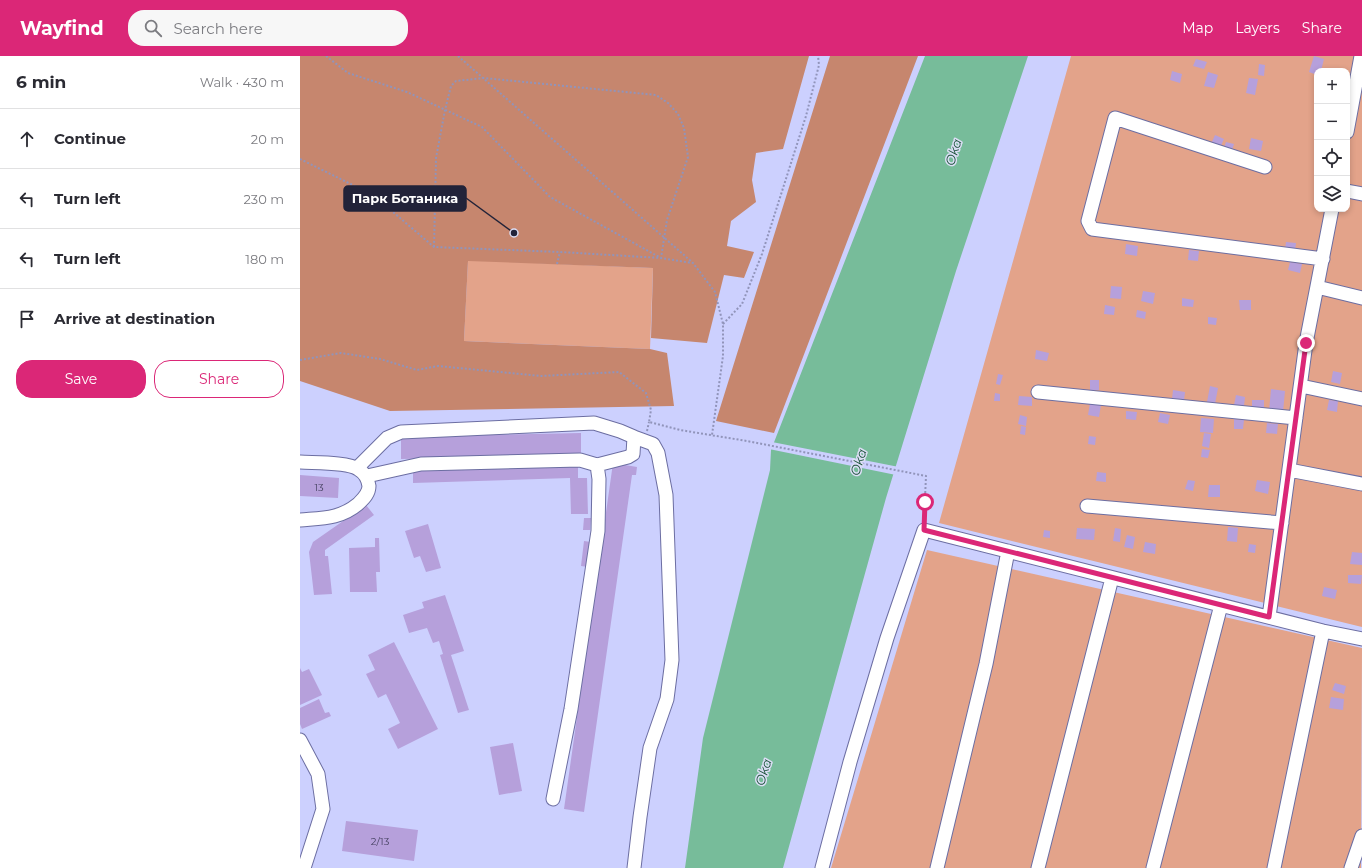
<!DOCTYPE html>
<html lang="en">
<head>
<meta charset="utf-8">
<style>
  :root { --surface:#fff; --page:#f7f7f7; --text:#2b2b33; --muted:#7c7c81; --line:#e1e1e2; --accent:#db2777 }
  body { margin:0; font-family:Montserrat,sans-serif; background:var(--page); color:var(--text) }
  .controls { position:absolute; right:12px; top:12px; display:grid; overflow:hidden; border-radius:8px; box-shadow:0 2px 6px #0003 }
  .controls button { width:36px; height:36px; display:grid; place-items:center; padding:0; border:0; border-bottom:1px solid var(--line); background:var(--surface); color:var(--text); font:20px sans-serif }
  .stop { position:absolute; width:12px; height:12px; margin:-9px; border:3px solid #db2777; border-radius:50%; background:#fff }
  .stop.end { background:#db2777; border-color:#fff; box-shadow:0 1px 4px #0008 }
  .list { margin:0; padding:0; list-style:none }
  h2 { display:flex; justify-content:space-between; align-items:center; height:52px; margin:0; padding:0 16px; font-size:17px }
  h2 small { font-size:13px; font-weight:400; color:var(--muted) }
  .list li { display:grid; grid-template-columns:26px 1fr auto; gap:12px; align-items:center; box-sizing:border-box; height:60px; padding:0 16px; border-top:1px solid var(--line) }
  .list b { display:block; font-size:15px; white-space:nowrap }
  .list em { font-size:13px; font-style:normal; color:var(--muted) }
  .actions { display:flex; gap:8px; padding:12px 16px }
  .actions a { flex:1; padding:9px 0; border:1px solid var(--accent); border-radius:16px; text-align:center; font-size:14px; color:var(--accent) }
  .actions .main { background:var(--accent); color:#fff }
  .icon { flex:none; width:22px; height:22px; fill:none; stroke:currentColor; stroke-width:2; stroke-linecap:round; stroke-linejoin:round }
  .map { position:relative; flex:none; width:1062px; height:812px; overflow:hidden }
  header { display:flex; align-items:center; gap:24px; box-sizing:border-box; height:56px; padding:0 20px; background:var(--accent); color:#fff }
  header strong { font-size:19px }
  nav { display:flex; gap:22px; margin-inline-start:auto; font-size:14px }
  .search { width:280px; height:36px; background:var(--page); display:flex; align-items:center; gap:10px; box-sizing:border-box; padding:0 14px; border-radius:16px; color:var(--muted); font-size:15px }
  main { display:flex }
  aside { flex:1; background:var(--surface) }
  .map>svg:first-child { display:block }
  .green { fill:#e3a38a; fill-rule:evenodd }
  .forest { fill:#c6866e }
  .water { fill:#77bc9a }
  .pier { fill:#ccd0fe }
  .building { fill:#b6a0db }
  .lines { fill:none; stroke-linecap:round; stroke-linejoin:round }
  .minor-casing { stroke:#6c6ea2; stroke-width:15 }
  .path { stroke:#9194ba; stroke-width:2; stroke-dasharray:2 2; stroke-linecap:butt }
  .minor { stroke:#fff; stroke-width:13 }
  .route { stroke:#db2777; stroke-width:5 }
  .labels { text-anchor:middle; stroke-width:3; stroke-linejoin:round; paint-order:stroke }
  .number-label { font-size:10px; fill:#474262 }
  .water-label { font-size:13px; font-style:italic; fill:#1c523b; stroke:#dddff6 }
  .leader { fill:none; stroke:#222339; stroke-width:1.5 }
  .callout-dot { fill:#222339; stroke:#dddff6; stroke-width:1.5 }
  .callout { fill:#222339; stroke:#222339; stroke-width:1.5 }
  .callout-label { font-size:13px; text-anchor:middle; font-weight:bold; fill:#fff }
</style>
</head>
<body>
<header>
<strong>Wayfind</strong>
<div class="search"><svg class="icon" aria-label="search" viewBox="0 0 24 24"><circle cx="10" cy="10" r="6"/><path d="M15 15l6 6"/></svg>Search here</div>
<nav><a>Map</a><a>Layers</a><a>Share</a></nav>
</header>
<main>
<aside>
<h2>6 min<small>Walk · 430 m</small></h2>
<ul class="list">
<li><svg class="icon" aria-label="ahead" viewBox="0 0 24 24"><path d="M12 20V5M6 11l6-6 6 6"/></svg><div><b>Continue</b></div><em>20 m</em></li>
<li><svg class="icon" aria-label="left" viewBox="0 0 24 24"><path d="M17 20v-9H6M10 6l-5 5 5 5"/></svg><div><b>Turn left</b></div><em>230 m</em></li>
<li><svg class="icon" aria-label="left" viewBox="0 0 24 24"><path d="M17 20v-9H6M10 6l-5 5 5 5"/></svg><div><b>Turn left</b></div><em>180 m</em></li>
<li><svg class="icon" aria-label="arrive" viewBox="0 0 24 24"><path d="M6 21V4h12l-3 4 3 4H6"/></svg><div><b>Arrive at destination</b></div></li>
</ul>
<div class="actions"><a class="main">Save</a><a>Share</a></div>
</aside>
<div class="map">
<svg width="1062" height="812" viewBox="0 0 1062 812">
  <rect width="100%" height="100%" fill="#ccd0fe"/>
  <path class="green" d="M771 0H1062V571L639 467ZM1017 15H1047V153H1017Z
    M168 204 353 212 350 293 164 285Z
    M627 494 1062 592 1061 812H531Z"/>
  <path class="forest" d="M0 0H509L483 93 456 97 452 124 456 146 431 165 427 190 454 196 444 222 424 219 407 287 351 282 353 212 168 205 164 285 350 293 367 297 374 350 90 355 0 325Z
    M530 0H618L474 377 416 365Z"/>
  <path class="water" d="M625 0H728L656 215 586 442 483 812H385L403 682 470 414 471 394Z"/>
  <path class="pier" d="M472 386 599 411 596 419 469 393Z"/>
  <path class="building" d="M1014 0 1024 3 1021 15H1017V19L1009 16Z
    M896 3 907 6 904 13 893 10Z
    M959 8 965 9 964 20 958 19Z
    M872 15 882 18 880 27 870 24Z
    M908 16 918 19 914 32 904 30Z
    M949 22 958 23 955 39 946 37Z
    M915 79 924 83 920 92 911 88Z
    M951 82 963 85 961 95 949 93Z
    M926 86 934 88 931 97 923 94Z
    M986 186 996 187 995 195 985 193Z
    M826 188 838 190 837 200 825 198Z
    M889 194 899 195 898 205 888 204Z
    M990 206 1002 208 1000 217 988 214Z
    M811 230 822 231 821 243 810 242Z
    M843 235 855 237 853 248 841 245Z
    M882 242 894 244 893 251 882 250Z
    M939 244H951V254H940Z
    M805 249 815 251 814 259 804 258Z
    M837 254 846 256 845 263 836 261Z
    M908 261 917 262 916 269 908 268Z
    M736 294 749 297 747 305 735 303Z
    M1033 315 1042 317 1040 328 1031 326Z
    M698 318 703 319 700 329 696 328Z
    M790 324H799V334H790Z
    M910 330 918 332 915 348 907 346Z
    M971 333 985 335 983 356 969 355Z
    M873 334 885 336 884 345 872 343Z
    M695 337 700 338V345H694Z
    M936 339 945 341 944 350 934 349Z
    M719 340 732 341V350L718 349Z
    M952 344H964V353H952Z
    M1029 344 1038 345 1037 356 1027 354Z
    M790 347 801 349 799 361 788 359Z
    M826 355 837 356 836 364 826 363Z
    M860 357 870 359 868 368 858 366Z
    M720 359 727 361 726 370 718 368Z
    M901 362 914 363 913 377 900 376Z
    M934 363 944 364 943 373H934Z
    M967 367 978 368 977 378 966 377Z
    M721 370 726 371 725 379 720 378Z
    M281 377V400L101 403V381Z
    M904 377 911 378 909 392 902 390Z
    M789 380 796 381 795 389 788 388Z
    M902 393 910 394 908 402 901 401Z
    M313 407 337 411 336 419H332L284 756 264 753Z
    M278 409V422H287L288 458H271L270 422 113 427V413Z
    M797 416 806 417V426L796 425Z
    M0 419 39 422 38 442 0 440Z
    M888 424 895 425 893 435 885 433Z
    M957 424 970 426 968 438 955 435Z
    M909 429H920V441H908Z
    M66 449 74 459 25 494V500H28L32 538 14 539 9 496 13 486Z
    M284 462H291L290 474H283Z
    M128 468 141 512 126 516 120 500 114 502 105 475Z
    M928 471 938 472 937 486 927 485Z
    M777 472 795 473 794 484 776 483Z
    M815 472 821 473 820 486 813 485Z
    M744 474 750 475V482L743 481Z
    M827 479 835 481 833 493 824 491Z
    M75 482H79L80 516H76L77 536H50L49 492 75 491Z
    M284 485 291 486 288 511 281 510Z
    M845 486 856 488 855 498 843 496Z
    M949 488 956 489 955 497 948 496Z
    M1052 496 1062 497V509L1050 508Z
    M1048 519H1062L1061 528 1048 527Z
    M1024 531 1037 534 1035 543 1022 540Z
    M145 539 164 595 151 599 169 654 158 657 140 599 143 598 139 585 133 587 127 572 109 577 103 559 124 552 122 546Z
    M94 586 138 673 98 693 88 673 100 667 86 638 78 642 66 618 75 614 68 599Z
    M0 612 2 616 9 613 22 639 0 649Z
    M1035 627 1046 630 1044 638 1032 634Z
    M1031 641 1044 643 1043 654 1029 652Z
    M19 643 25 657 29 656 31 660 2 673 0 668V652Z
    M213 687 222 735 199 739 190 691Z
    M46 765 118 774 114 805 42 795Z"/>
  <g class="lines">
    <defs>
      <path id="minor" d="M1047 76 1061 0
        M965 111 815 62 788 165 792 173 1023 203
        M1047 135 1062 138
        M1017 231 1062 242
        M1001 330 1062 343
        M738 336 996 362
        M0 406C13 407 48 406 58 413 65 417 68 422 69 430 69 438 63 443 58 448 40 463 22 462 0 464
        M57 412 87 382 101 376 294 367 320 375 334 381 333 398 328 401 297 409 299 423 298 475 271 653 253 743
        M989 414 1062 428
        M67 420 121 408 280 404 297 409
        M787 450 982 467
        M969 561 1006 287 1032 153
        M0 684 18 718 23 753 4 812
        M334 812 340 761 350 692 367 643 372 604 366 439 358 397 353 388 334 381
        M522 812 550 706 587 582 624 474 1023 575 1062 583
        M637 812 686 608 708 495
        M738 812 812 522
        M853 812 921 549
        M974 812 1023 575
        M1051 812 1062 780"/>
    </defs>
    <use href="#minor" class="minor-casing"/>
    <path class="path" d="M26 0 48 17 107 36 182 71 250 141 361 202 367 164 388 101 384 72 378 58 368 47 356 39 184 22 156 25 151 30 145 54 136 102 134 191
      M158 0 393 207 415 236 423 268V300L412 379
      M0 103 73 139 134 191 260 196 361 202 392 207
      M257 208 260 196
      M423 268 442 248 462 198 506 60 519 9 518 0
      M0 304 41 297 80 303 117 314 138 310 241 320 319 316 346 337 351 354 349 366 380 374 447 385 626 420 624 464
      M347 375 349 366"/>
    <use href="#minor" class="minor"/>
  </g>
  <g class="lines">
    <path class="route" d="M625 446 624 474 969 561 1006 287"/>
  </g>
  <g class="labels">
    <g class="number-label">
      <text x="19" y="435">13</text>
      <text x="80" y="789">2/13</text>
    </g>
    <g class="water-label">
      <text transform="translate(653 96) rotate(-73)" y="5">Oka</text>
      <text transform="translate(558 406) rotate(-73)" y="5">Oka</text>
      <text transform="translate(463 716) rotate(-73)" y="5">Oka</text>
    </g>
  </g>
  <path class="leader" d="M214 177L166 142"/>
  <circle class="callout-dot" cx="214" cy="177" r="4"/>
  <rect class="callout" x="44" y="130" width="122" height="25" rx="4"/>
  <g class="callout-label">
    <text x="105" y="147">Парк Ботаника</text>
  </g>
</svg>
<div class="controls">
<button>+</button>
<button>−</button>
<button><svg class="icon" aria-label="locate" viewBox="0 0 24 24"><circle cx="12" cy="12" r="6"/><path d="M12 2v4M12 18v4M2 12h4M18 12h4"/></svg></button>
<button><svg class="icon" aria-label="layers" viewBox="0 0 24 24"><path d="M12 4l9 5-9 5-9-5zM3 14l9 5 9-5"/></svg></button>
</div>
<div class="stop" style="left:625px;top:446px"></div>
<div class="stop end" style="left:1006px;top:287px"></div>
</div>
</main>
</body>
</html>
